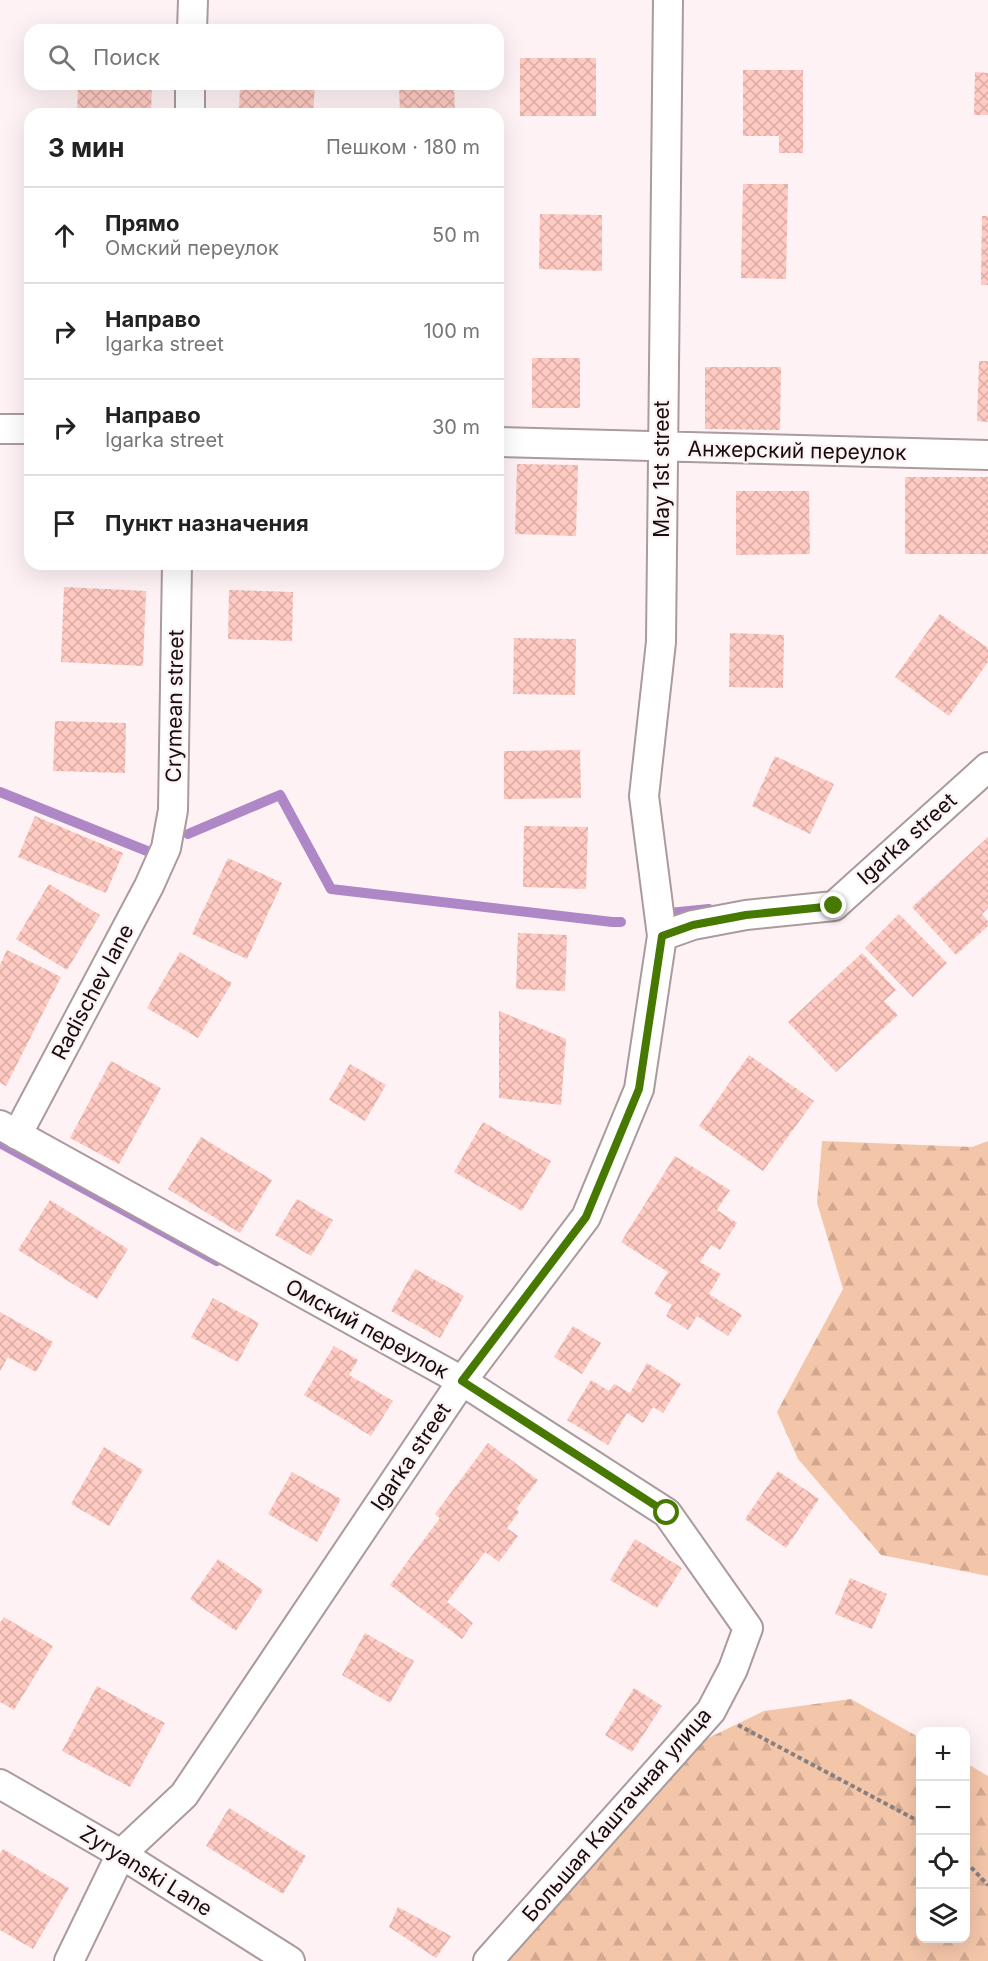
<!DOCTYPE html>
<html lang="ru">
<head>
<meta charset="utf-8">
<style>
  :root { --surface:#fff; --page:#f6f6f6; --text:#222; --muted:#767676; --line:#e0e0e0 }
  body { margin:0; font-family:Inter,sans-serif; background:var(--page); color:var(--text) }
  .controls { position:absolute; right:18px; bottom:18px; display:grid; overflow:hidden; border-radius:12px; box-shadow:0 6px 24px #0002 }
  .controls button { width:54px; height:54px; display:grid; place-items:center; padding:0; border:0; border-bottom:2px solid var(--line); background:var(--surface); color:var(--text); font:30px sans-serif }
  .stop { position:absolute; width:18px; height:18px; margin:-14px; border:4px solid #477800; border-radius:50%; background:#fff }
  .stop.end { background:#477800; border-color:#fff; box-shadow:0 2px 6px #0008 }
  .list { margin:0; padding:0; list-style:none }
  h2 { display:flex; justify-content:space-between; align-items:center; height:78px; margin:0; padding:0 24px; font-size:26px }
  h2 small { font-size:20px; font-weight:400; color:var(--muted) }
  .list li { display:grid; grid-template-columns:39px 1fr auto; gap:18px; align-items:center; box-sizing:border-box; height:96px; padding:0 24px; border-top:2px solid var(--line) }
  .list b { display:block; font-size:22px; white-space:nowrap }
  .list p { margin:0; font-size:20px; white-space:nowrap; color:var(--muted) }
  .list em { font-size:20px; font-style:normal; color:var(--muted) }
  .icon { flex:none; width:33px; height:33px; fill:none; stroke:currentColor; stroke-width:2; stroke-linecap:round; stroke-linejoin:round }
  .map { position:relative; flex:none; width:988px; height:1961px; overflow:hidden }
  .search { position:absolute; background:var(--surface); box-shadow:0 6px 24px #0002; left:24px; top:24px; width:480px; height:66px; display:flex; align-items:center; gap:15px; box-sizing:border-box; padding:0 21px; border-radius:18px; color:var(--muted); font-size:22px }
  .panel { position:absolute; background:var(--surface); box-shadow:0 6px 24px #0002; left:24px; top:108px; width:480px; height:462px; border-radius:18px }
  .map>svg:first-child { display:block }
  .forest { fill:url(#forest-firs) }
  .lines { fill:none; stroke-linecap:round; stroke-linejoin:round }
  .stream { stroke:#ae87c7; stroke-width:10 }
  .building { fill:url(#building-cross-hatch) }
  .street-casing { stroke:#ab9a9e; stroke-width:32 }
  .path { stroke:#887f81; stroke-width:4; stroke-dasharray:4.5 3; stroke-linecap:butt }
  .street { stroke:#fff; stroke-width:28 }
  .route { stroke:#477800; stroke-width:8 }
  .labels { text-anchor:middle; stroke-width:4.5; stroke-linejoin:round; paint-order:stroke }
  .street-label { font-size:21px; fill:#140e0f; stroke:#fef2f5 }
</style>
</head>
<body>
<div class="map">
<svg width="988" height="1961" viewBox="0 0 988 1961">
  <defs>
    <pattern id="forest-firs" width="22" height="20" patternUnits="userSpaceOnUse" patternTransform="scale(1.5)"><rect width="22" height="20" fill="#f4c6a9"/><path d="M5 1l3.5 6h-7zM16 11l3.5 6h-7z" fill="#d0a990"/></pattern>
    <pattern id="building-cross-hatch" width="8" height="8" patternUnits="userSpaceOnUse" patternTransform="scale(1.5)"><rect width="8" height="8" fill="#fecac1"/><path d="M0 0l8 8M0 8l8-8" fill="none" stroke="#d9aca5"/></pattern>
  </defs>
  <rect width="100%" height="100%" fill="#fef2f5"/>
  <path class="forest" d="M822 1141 972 1147 988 1141V1576L881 1555 798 1459 777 1412 843 1289 817 1203Z
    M851 1699 920 1738V1938H966V1763L988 1776V1961H509L702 1741 764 1711Z"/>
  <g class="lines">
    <path class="stream" d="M0 792 147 851
      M188 834 280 795 331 889 612 922H621
      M669 913 709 909
      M0 1143 217 1261"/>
  </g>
  <path class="building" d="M520 58H596V116H520Z
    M743 70H803V153H779V136H743Z
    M975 72 988 73V115H974Z
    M78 84H152L151 114H77Z
    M240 84H315L313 114 239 112Z
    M399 84H454L455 114H400Z
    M743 184H788L786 279 741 278Z
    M540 214 602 215V271L539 269Z
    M982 216H988V285H981Z
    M532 358H580V408H532Z
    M979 361H988V422L977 421Z
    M705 367H781L780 430 705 429Z
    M517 464 578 465 576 536 515 534Z
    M905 477H988V554H905Z
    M736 491H809L810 554 736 555Z
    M64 587 146 591 143 666 61 662Z
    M229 590 293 592 292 641 228 639Z
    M940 614 988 648V662L949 716 895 677Z
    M730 633 784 635 783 688 729 687Z
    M514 638 576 639 575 695 513 694Z
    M55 721 126 723 125 773 53 771Z
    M580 750 581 798 504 799V751Z
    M775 756 834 784 810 834 752 806Z
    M35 816 123 853 106 893 18 857Z
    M524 826 588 827 586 889 523 887Z
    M988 837V908L982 914 988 921V926L956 955 912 907Z
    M228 858 282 883 247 959 192 934Z
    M49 884 100 915 67 970 16 939Z
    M899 914 947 963 913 997 865 948Z
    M518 933 567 935 565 991 516 989Z
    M7 950 61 977 6 1086 0 1083V965Z
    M180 952 232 983 198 1038 147 1008Z
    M862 953 896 990 884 1001 898 1015 836 1072 788 1022Z
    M499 1011 566 1039 561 1105 499 1098Z
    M749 1055 814 1101 763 1171 699 1126Z
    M111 1061 161 1088 119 1164 70 1138Z
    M350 1064 386 1085 365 1121 329 1100Z
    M483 1122 551 1161 522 1211 454 1172Z
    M201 1137 272 1180 240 1233 168 1189Z
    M675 1156 730 1190 717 1210 737 1223 720 1250 711 1245 700 1262 721 1274 709 1294 742 1315 728 1336 697 1316 688 1330 666 1316 672 1305 654 1294 668 1272 621 1242Z
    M297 1199 333 1220 311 1256 275 1235Z
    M50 1200 128 1249 97 1299 18 1250Z
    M415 1269 464 1296 440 1338 391 1311Z
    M213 1298 259 1323 238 1362 191 1337Z
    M0 1312 53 1342 36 1372 8 1357 0 1371Z
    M573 1326 601 1343 582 1374 554 1357Z
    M334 1346 358 1360 349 1375 393 1401 371 1436 304 1395Z
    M647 1363 681 1384 663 1413 653 1407 643 1423 627 1413 608 1445 567 1420 591 1380 609 1391 614 1384 630 1393Z
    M488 1443 538 1480 516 1509 519 1512 507 1528 518 1536 499 1562 485 1552 447 1602 473 1623 462 1639 390 1585 440 1518 435 1514Z
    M104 1447 143 1470 109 1526 71 1504Z
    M778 1471 819 1499 786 1548 745 1519Z
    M292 1472 341 1499 317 1542 268 1514Z
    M635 1539 682 1568 657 1608 610 1580Z
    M218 1559 263 1590 236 1631 190 1599Z
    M850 1578 887 1594 872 1629 835 1614Z
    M4 1617 53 1646 14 1710 0 1702V1623Z
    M365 1633 414 1661 390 1703 342 1675Z
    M97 1686 165 1723 130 1787 62 1751Z
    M634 1688 662 1706 632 1752 605 1735Z
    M229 1808 306 1856 283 1894 206 1846Z
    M3 1849 69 1888 33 1949 0 1930V1854Z
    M398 1907 451 1936 436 1958 389 1927Z"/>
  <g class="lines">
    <defs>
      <path id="street" d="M192 30 193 0
        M190 114V84
        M0 429H30
        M498 442 988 455
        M662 936 644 796 661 642 668 0
        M0 1125 462 1381 667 1513 748 1628 733 1669 711 1711 488 1961
        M17 1135 149 886 166 848 173 810 177 564
        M0 1784 121 1854 290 1961
        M69 1961 121 1854 184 1795 462 1381 586 1217 639 1089 662 936 693 925 746 915 834 906 988 767"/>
    </defs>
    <use href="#street" class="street-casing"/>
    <path class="path" d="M738 1725 920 1822
      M966 1862 988 1885"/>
    <use href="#street" class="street"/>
  </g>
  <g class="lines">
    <path class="route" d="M667 1513 462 1381 586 1217 639 1089 662 936 693 925 746 915 834 906"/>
  </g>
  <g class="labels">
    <g class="street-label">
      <text transform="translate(797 451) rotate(1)" y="7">Анжерский переулок</text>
      <text transform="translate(662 469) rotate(-90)" y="7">May 1st street</text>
      <text transform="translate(175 706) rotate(-89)" y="7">Crymean street</text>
      <text transform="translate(907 839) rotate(-42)" y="7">Igarka street</text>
      <text transform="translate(93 992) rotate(-62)" y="7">Radischev lane</text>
      <text transform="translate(367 1329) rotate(29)" y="7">Омский переулок</text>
      <text transform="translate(411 1457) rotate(-56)" y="7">Igarka street</text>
      <text transform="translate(617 1815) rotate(-49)" y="7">Большая Каштачная улица</text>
      <text transform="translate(146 1871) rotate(32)" y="7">Zyryanski Lane</text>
    </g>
  </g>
</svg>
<div class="controls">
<button>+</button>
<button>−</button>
<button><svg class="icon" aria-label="locate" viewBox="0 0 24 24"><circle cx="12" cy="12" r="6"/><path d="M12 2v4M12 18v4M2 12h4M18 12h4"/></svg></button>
<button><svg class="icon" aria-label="layers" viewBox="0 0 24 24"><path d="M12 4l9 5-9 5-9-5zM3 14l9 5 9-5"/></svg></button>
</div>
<div class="stop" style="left:667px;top:1513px"></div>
<div class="stop end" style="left:834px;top:906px"></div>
<div class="search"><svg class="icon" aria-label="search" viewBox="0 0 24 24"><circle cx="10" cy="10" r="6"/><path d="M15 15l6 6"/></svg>Поиск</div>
<section class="panel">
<h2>3 мин<small>Пешком · 180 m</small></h2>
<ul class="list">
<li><svg class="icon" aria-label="ahead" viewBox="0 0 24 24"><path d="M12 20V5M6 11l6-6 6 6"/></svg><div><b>Прямо</b><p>Омский переулок</p></div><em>50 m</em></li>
<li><svg class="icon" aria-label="right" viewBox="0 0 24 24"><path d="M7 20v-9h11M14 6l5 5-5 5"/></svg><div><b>Направо</b><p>Igarka street</p></div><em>100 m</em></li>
<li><svg class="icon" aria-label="right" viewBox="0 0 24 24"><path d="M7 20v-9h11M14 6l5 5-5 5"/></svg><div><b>Направо</b><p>Igarka street</p></div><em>30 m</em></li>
<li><svg class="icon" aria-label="arrive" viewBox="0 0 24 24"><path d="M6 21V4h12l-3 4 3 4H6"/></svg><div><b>Пункт назначения</b></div></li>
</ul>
</section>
</div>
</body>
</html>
